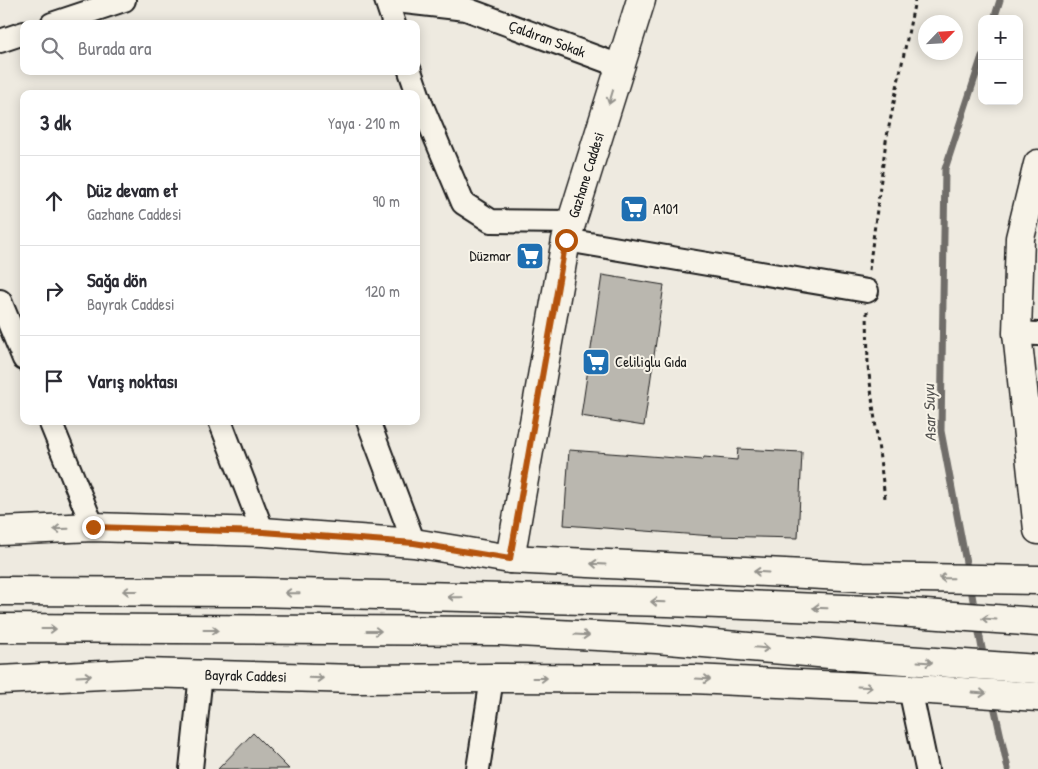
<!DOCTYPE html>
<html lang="tr">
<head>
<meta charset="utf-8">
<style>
  :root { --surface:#fff; --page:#f2f2f3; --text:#2b2b33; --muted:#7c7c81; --line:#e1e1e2 }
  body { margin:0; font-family:"Patrick Hand",sans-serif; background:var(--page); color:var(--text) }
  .controls { position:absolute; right:15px; top:15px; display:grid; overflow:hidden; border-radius:10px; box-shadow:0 2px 12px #0003 }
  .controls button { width:45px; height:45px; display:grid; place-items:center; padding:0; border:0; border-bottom:1px solid var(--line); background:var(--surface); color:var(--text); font:25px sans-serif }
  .compass { position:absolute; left:918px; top:15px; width:45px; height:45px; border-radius:50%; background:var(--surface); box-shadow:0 2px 12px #0003; rotate:65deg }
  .stop { position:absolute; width:15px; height:15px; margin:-11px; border:4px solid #b45309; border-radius:50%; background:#fff }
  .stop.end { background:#b45309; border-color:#fff; box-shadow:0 1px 5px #0008 }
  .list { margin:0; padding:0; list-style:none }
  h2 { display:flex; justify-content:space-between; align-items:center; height:65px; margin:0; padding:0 20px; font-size:21px }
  h2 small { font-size:16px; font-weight:400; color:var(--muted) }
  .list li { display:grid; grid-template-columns:32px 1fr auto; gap:15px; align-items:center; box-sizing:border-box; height:90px; padding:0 20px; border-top:1px solid var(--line) }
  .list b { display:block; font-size:19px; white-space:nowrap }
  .list p { margin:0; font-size:16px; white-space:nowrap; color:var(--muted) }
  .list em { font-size:16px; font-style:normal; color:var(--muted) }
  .icon { flex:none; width:28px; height:28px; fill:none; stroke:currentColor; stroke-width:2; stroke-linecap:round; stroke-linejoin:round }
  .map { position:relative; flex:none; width:1038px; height:769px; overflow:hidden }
  .search { position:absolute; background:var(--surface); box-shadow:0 2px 12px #0003; left:20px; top:20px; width:400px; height:55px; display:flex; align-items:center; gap:12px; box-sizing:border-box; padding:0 18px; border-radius:10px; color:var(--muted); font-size:19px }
  .panel { position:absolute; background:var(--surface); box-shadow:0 2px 12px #0003; left:20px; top:90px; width:400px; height:335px; border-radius:10px }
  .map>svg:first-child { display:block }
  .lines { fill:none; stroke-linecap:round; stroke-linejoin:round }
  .stream { stroke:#6f6d69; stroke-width:7 }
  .building { fill:#bab7af; stroke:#1c1c1c }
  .minor-casing { stroke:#1c1c1c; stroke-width:26 }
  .major-casing { stroke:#1c1c1c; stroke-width:31 }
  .highway-casing { stroke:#1c1c1c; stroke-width:31 }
  .path { stroke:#1c1c1c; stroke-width:3; stroke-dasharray:4 4; stroke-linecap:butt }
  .minor { stroke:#f7f3e8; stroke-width:22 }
  .major { stroke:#f7f3e8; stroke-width:28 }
  .highway { stroke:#f7f3e8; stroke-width:28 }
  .oneway { stroke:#94928c }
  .route { stroke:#b45309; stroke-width:6 }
  .labels { text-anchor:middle; stroke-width:4; stroke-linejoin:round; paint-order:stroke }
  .street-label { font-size:15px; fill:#1c1c1c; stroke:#f7f3e8 }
  .poi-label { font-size:15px; fill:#1c1c1c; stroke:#f7f3e8; text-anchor:start }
  .water-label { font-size:16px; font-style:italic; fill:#535250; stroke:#f7f3e8 }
</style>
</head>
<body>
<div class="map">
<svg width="1038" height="769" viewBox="0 0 1038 769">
  <rect width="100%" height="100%" fill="#eeeae0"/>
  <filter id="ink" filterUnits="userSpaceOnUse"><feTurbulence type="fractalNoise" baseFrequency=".02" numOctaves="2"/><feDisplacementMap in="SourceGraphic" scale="10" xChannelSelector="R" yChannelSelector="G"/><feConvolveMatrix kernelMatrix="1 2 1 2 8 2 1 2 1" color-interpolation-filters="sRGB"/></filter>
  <g filter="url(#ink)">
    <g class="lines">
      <path class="stream" d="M994 19 1000 0
        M968 573 941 431 945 169 982 56
        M970 583 975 612
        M977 622 984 659
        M993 701 1008 769"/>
    </g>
    <path class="building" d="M602 275 664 285 644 426 581 416Z
      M738 449 802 452 798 538 713 536 564 525 569 450 703 460 704 457 737 460Z
      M253 733 289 769H218Z"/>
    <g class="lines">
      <defs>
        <g id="minor">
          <path d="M386 0 394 24"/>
          <path id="s1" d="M387 0 466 9 620 66"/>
          <path d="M52 24 124 0"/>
          <path d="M0 41 24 33"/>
          <path d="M410 71 422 106 463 203 491 221 572 222"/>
          <path d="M566 240 867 291"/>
          <path d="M0 301 24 359"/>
          <path d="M1017 333 1038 334"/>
          <path d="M50 421 93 527"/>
          <path d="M220 421 263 532"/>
          <path d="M368 421 414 543"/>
          <path d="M910 689 927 769"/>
          <path d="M191 769 201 674"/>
          <path d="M478 769 492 678"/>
        </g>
        <g id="major">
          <path d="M1038 164 1020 238 1017 333 1038 530"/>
          <path d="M0 531 93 527 263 532 414 543 510 559 862 577 1038 580"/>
          <path id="s2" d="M510 559 566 240 641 0"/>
          <path id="s3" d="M0 680 144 673 356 679 492 678 693 679 930 690 1038 697"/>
        </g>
        <path id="highway" d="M0 591 254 592 668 602 869 610 1038 622
          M0 628 499 631 657 639 876 658 1038 669"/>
      </defs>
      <use href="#minor" class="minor-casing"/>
      <use href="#major" class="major-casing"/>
      <use href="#highway" class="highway-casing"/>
      <path class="path" d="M869 270 886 141 915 0
        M867 311 868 366 885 498"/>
      <use href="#minor" class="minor"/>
      <use href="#major" class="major"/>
      <use href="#highway" class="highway"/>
    </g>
    <defs><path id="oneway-shaft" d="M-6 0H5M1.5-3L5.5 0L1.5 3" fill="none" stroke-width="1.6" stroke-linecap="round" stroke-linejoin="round" transform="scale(1.25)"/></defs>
    <g class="oneway">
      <use href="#oneway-shaft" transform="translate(611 97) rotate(107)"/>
      <use href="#oneway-shaft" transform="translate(61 529) rotate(178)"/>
      <use href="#oneway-shaft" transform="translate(598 564) rotate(-177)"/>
      <use href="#oneway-shaft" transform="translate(761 572) rotate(-177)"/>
      <use href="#oneway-shaft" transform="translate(946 578) rotate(-179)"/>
      <use href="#oneway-shaft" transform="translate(130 591) rotate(-180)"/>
      <use href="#oneway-shaft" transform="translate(292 593) rotate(-179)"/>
      <use href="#oneway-shaft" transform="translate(455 597) rotate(-179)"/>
      <use href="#oneway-shaft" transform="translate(658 602) rotate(-178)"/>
      <use href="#oneway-shaft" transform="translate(820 608) rotate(-178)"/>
      <use href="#oneway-shaft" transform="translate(989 619) rotate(-176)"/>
      <use href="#oneway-shaft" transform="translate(49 629)"/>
      <use href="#oneway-shaft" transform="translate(211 630)"/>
      <use href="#oneway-shaft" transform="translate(374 631)"/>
      <use href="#oneway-shaft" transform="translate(582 635) rotate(3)"/>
      <use href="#oneway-shaft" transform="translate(762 648) rotate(5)"/>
      <use href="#oneway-shaft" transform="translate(925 662) rotate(4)"/>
      <use href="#oneway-shaft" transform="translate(84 676) rotate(-3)"/>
      <use href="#oneway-shaft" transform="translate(316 678) rotate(2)"/>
      <use href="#oneway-shaft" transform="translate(540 678)"/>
      <use href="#oneway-shaft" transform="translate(703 679) rotate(3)"/>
      <use href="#oneway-shaft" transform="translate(865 687) rotate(3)"/>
      <use href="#oneway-shaft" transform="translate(979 693) rotate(4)"/>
    </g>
  </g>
  <g class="lines" filter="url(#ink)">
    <path class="route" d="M93 527 263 532 414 543 510 559 566 240"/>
  </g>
  <defs>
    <symbol id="supermarket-square" viewBox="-11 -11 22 22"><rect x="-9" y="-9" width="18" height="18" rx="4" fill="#1f6fb2" stroke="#f7f3e8"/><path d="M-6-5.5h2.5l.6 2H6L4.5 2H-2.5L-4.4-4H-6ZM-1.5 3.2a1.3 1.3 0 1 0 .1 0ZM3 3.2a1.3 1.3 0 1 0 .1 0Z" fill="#fff"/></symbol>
  </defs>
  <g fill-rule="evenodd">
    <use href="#supermarket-square" x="618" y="193" width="32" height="32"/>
    <use href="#supermarket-square" x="514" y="240" width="32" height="32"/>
    <use href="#supermarket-square" x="580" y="346" width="32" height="32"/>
  </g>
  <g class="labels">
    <g class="street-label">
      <text dy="5" stroke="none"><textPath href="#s1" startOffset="166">Çaldıran Sokak</textPath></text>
      <text dy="5" stroke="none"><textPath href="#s2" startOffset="392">Gazhane Caddesi</textPath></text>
      <text dy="5" stroke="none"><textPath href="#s3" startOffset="246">Bayrak Caddesi</textPath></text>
    </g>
    <g class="poi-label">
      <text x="653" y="214">A101</text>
      <text x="511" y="261" text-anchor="end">Düzmar</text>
      <text x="615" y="367">Celiliglu Gıda</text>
    </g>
    <g class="water-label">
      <text transform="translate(929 413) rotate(-92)" y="6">Asar Suyu</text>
    </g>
  </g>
</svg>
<div class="controls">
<button>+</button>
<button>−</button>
</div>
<svg class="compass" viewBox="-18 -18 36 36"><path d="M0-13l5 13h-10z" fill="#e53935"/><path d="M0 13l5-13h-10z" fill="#7c7c81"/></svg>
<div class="stop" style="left:566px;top:240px"></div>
<div class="stop end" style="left:93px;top:527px"></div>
<div class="search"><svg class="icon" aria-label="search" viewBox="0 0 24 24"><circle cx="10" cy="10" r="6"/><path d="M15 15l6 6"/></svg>Burada ara</div>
<section class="panel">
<h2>3 dk<small>Yaya · 210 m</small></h2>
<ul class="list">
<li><svg class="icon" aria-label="ahead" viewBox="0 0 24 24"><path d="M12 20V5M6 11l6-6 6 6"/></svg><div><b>Düz devam et</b><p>Gazhane Caddesi</p></div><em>90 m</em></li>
<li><svg class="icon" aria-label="right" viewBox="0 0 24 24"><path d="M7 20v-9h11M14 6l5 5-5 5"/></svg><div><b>Sağa dön</b><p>Bayrak Caddesi</p></div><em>120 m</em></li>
<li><svg class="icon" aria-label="arrive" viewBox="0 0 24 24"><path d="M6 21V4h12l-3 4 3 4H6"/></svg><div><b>Varış noktası</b></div></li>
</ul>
</section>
</div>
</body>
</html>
